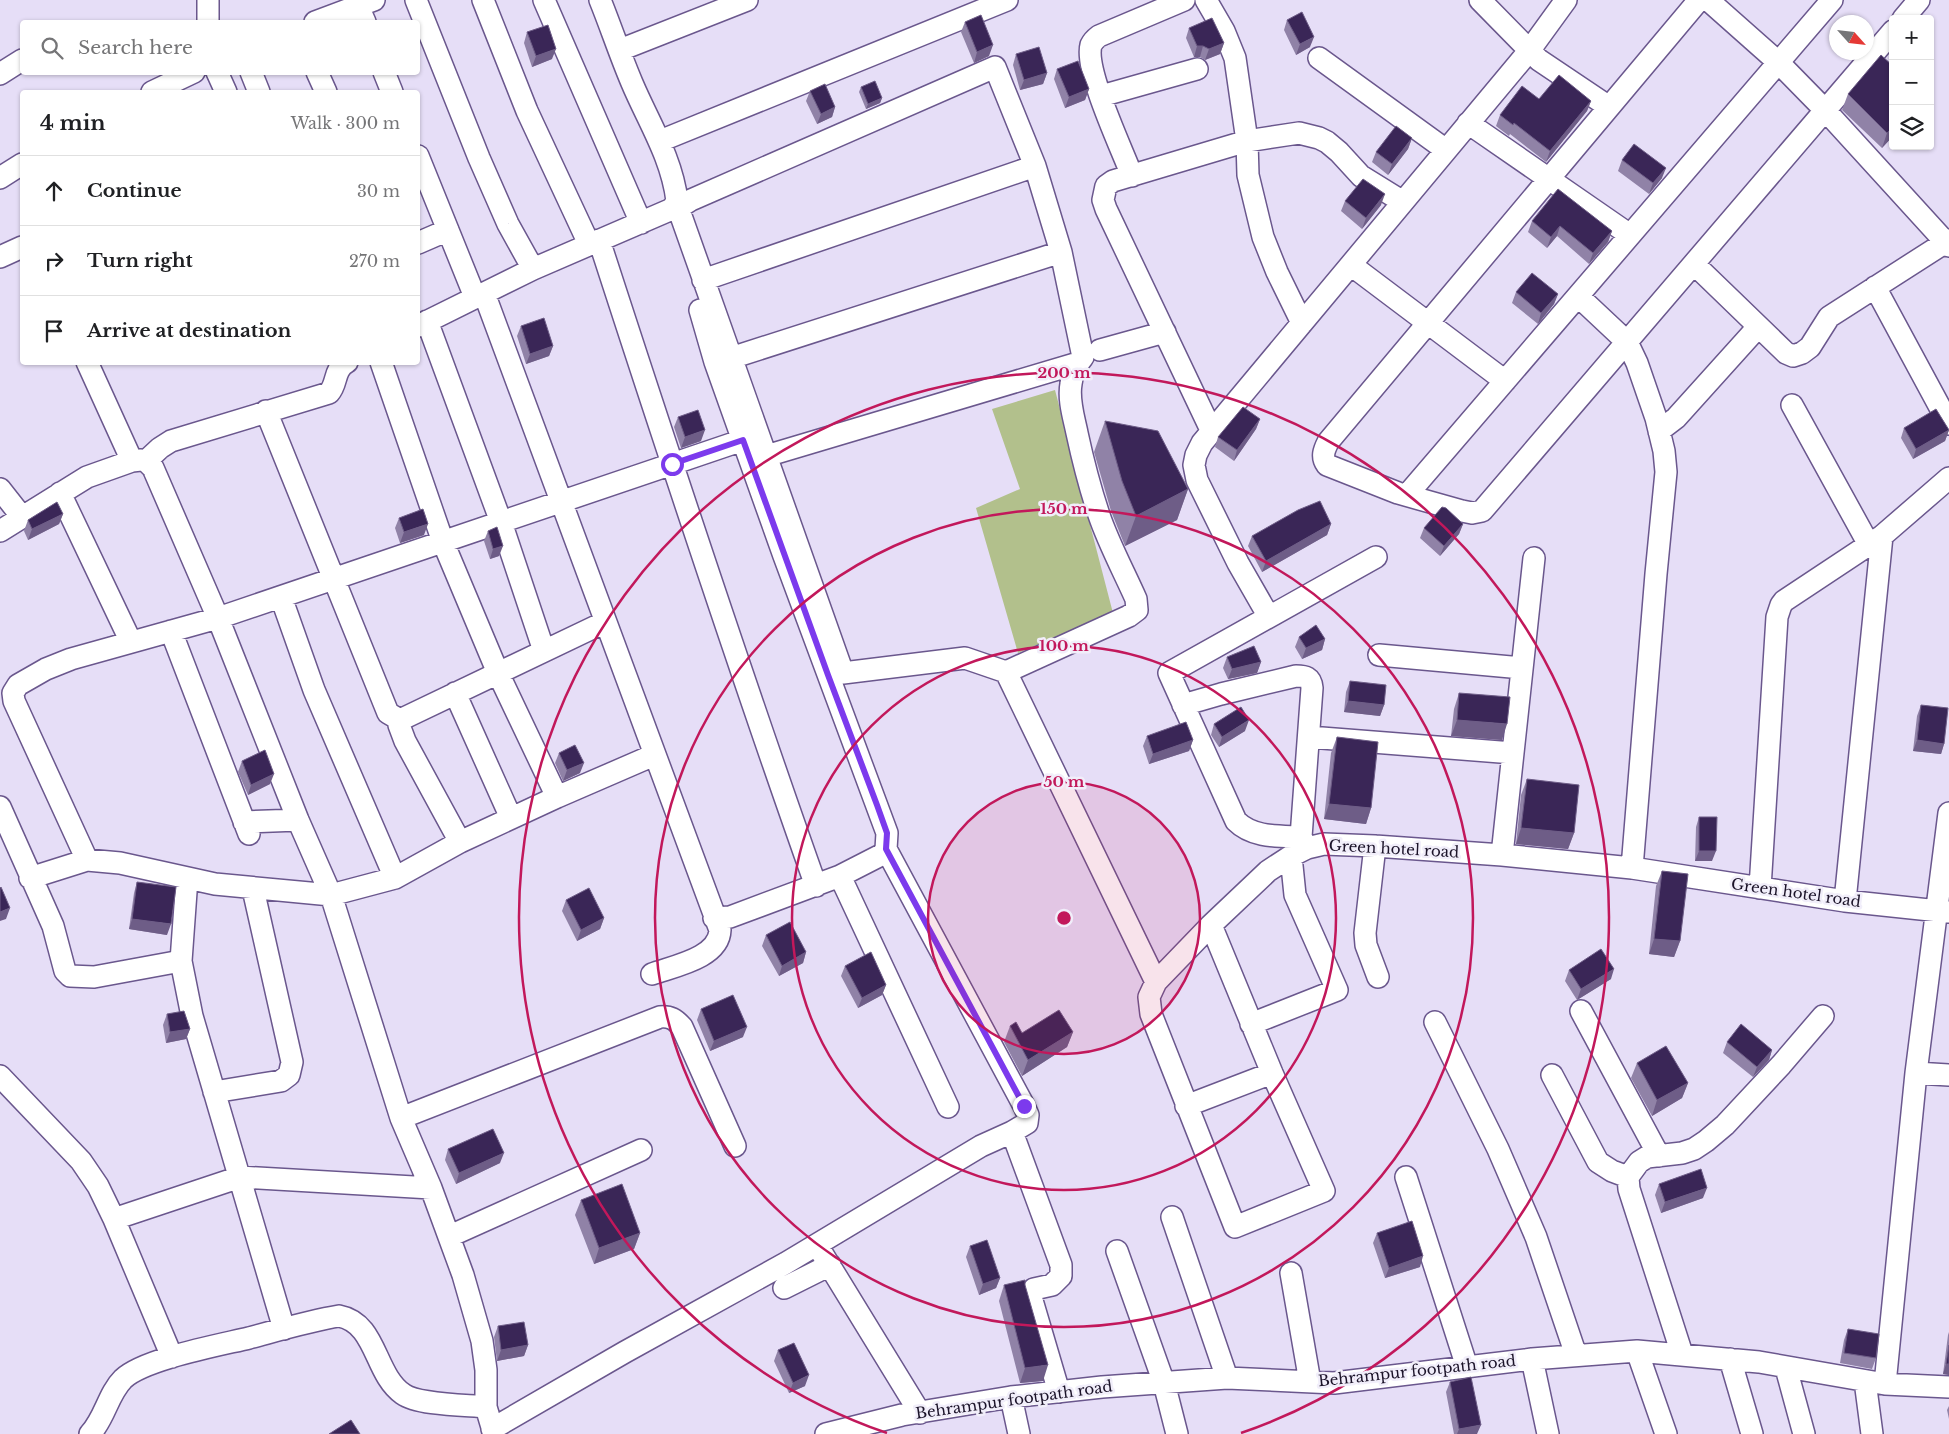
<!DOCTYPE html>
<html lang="en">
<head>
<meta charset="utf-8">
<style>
  :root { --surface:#fff; --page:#f2f2f2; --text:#202124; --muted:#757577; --line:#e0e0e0 }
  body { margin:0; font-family:"Libre Baskerville",serif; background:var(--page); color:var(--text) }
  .controls { position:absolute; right:15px; top:15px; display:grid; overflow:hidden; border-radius:5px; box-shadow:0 1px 4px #0004 }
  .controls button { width:45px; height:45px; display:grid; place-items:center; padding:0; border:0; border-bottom:1px solid var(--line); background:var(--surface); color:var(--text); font:25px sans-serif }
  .compass { position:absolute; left:1829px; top:15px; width:45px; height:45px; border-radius:50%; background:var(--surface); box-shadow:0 1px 4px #0004; rotate:117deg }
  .stop { position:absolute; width:15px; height:15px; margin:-11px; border:4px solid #7c3aed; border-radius:50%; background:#fff }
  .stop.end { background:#7c3aed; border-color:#fff; box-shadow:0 1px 5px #0008 }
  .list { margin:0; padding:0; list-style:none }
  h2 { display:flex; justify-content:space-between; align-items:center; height:65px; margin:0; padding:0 20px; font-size:21px }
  h2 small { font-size:16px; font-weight:400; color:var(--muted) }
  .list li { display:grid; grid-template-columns:32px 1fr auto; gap:15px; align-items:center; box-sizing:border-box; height:70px; padding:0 20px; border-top:1px solid var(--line) }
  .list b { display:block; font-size:19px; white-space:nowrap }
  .list em { font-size:16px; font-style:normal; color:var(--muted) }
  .icon { flex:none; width:28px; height:28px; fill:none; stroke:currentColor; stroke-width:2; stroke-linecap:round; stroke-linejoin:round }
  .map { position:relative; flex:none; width:1949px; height:1434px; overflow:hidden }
  .search { position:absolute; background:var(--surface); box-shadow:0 1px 4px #0004; left:20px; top:20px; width:400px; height:55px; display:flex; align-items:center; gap:12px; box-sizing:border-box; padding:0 18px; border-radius:5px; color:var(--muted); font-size:19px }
  .panel { position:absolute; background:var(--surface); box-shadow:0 1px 4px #0004; left:20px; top:90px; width:400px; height:275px; border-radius:5px }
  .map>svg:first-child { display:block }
  .green { fill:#b2c08c }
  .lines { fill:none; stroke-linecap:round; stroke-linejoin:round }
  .minor-casing { stroke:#6a578d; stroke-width:24 }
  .minor { stroke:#fff; stroke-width:21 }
  .wall { fill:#9082a7 }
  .shaded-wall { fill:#6e5d87 }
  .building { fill:#3a2657; stroke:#6e5d87 }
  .route { stroke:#7c3aed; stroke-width:6 }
  .ring { fill:none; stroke:#c2185b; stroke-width:2.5 }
  .labels { text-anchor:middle; stroke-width:5; stroke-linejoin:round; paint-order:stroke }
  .street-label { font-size:15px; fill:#1b1329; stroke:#f1eefa }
  .centre { fill:#c2185b; stroke:#f1eefa; stroke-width:2.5 }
  .ring-label { font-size:15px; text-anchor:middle; font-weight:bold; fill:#c2185b; stroke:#f1eefa; stroke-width:5; stroke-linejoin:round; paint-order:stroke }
</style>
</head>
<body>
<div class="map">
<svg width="1949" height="1434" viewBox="0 0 1949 1434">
  <rect width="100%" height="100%" fill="#e6def7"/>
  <path class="green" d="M1055 390 1114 617 1079 627 1018 653 976 508 1020 489 992 409Z"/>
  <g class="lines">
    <defs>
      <path id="minor" d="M208 0V22
        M416 0 479 158 508 224 533 269
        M483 0 527 111 589 244
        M544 0 641 223
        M1206 0 1224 31 1235 58 1247 141 1248 175 1263 237 1277 272 1302 323
        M1480 0 1539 60 1609 107
        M1699 0 1328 442C1324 450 1321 457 1327 465L1398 493 1462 511 1472 513 1482 511 1893 31
        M1708 0 1779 63 1825 110 1949 246
        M358 6 365 22
        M1903 19 1919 0
        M315 22 374 0
        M620 50 747 0
        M1319 58 1446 150
        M995 67 1035 166 1061 252 1083 357C1076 365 1072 373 1071 384 1068 400 1074 418 1077 433 1083 461 1090 488 1099 515 1108 542 1124 572 1136 599L1137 610 1129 616 1006 672 965 658 843 673 680 213V207L691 200Z
        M217 72 226 92
        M251 72 259 92
        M317 72 326 92
        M384 72 392 92
        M0 74 22 60
        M152 92 194 72
        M1101 96 1197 69
        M1468 123 1630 235
        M660 141 1007 0
        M418 156 475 297
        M1132 176C1122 149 1084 70 1091 45 1093 41 1095 39 1099 36L1184 0
        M0 178 22 164
        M599 240C669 456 740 672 816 886
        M418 243 448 230
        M0 257 22 247
        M1694 264 1786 353 1793 356 1802 353 1810 347 1829 317 1949 240
        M1351 265 1505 381
        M703 280 1035 166
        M1875 287 1949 424
        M484 293 720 930C719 958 674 966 652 974
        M1578 296 1627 342 1637 363 1656 418 1664 451 1666 472 1656 574 1632 868
        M700 310 715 362 784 556 887 833 886 849 883 854 840 876 730 917 714 918
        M427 321 501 522 544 651
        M418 326 533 269 672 209 677 201C672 158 648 121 632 83 620 55 611 27 600 0
        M1100 350 1165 332
        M731 358 1061 252
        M87 362 132 461
        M381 362 443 542 498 673 557 797
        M1792 405 1868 543
        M266 411 388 713 400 720 605 622
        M1659 431 1676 418 1758 327
        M1212 432 1106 209 1103 200 1106 186 1113 181 1247 141 1299 133 1319 138 1327 142 1339 152 1361 176 1403 202
        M766 456 1078 363
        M146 461 160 448 171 441 329 393C338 383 333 370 347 362
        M0 489 22 517
        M60 493 131 642
        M1407 495 1832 0
        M0 531 87 477 132 461 141 460 146 461 153 468 218 618 298 820 331 895 401 1118 431 1188 463 1275 482 1341 486 1370V1407L494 1434
        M281 597 314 690 395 878
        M1269 617 1238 563 1197 480 1194 465 1196 455 1202 443 1529 51 1566 0
        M171 631 249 834
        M1379 655 1522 668
        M1006 672 1156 982
        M455 693 511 818
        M1183 705 1221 694 1296 676C1305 676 1311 677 1312 688L1301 837 1307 848
        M400 720 399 725 405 741 460 842
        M1309 737 1513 753
        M0 807 53 926 65 971 70 976 94 977 181 961
        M244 822 298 820
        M1301 837C1279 836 1253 838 1236 821L1169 673 1376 557
        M1375 846 1365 933 1366 945 1378 977
        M1502 855 1534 558
        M87 860 14 701 13 693 18 685 46 669 71 659 218 618 743 440
        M840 876 948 1107
        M30 878 87 860 120 863 215 884 331 895 395 878 460 842 557 797 654 755
        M187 878 181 961 192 1016 284 1329
        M1760 888 1777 617 1781 605 1784 601 1882 536 1949 478
        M1845 901 1882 536
        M1211 925 1272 1073 1324 1191 1235 1227 1151 1014 1149 997 1156 982 1211 925 1268 871 1291 856 1307 848 1324 844 1375 846 1502 855 1632 868 1845 901 1949 912
        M1581 1011 1659 1156
        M1435 1022 1498 1149 1536 1237 1576 1355
        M1251 1024 1337 990 1295 895 1291 856
        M1916 1073 1949 1075
        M1552 1075 1598 1162 1612 1171 1628 1177
        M0 1076 81 1161 98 1186 114 1219 172 1357
        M214 1092 281 1081 289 1075 292 1062 253 889
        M1186 1106 1272 1073
        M401 1118 660 1017C670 1016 675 1019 682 1027L735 1146
        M1012 1132 1061 1265V1276L1052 1285 1034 1289 1031 1297 1059 1392
        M1406 1177 1467 1367
        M1172 1217 1227 1378
        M114 1219 240 1177 431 1188
        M450 1236 641 1150
        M817 1245 920 1413
        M1117 1251 1164 1383 1177 1434
        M1291 1273 1310 1382
        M784 1288 830 1265
        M1637 1351 1666 1434
        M1682 1354 1629 1189 1628 1177 1639 1162 1647 1157 1682 1153 1694 1149 1706 1141 1725 1125 1781 1065 1823 1016
        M1532 1359 1548 1434
        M1730 1359 1752 1434
        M1786 1368 1804 1434
        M1865 1381 1872 1434
        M1885 1384 1916 1073 1949 813
        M1011 1397 1019 1434
        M492 1429 625 1352 786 1263 981 1146 1012 1132 1027 1123 1028 1115 1024 1106 886 849
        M90 1434C105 1418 108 1394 123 1379 144 1359 220 1345 249 1338 279 1330 309 1321 339 1316 377 1323 374 1374 403 1394 418 1405 466 1405 486 1407
        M826 1434 902 1415 1011 1397 1102 1387 1227 1378 1334 1383 1532 1359 1637 1351 1759 1362 1885 1384 1949 1387"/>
    </defs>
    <use href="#minor" class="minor-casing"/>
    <use href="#minor" class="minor"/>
  </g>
  <path class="wall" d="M1287 20 1310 47 1296 55 1284 30Z
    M965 22 989 56 974 63 961 32Z
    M1189 28 1224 43 1220 54 1205 60 1200 57H1194L1186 38Z
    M527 32 552 59 532 67 524 43Z
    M1016 54 1047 73 1043 84 1020 90 1013 65Z
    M1057 69 1089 89 1085 100 1065 108 1054 79Z
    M861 87 882 98 880 103 866 109 859 92Z
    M810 91 835 107 832 117 817 124 806 101Z
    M1848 94 1893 136 1882 148 1842 110Z
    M1591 101 1587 111 1546 162 1510 134 1509 136 1496 126 1500 115Z
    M1412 138 1408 149 1388 175 1372 162 1376 152Z
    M1622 160 1662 178 1649 194 1618 171Z
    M1345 201 1381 205 1362 229 1341 211Z
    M1532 221 1612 231 1608 242 1589 264 1557 236 1547 248 1528 232Z
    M1516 292 1558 294 1554 304 1538 324 1512 303Z
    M521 326 553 346 549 356 526 364 517 336Z
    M678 417 701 441 681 448 674 427Z
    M1260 419 1256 429 1234 461 1215 447 1218 437Z
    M1105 421 1188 489 1177 520 1125 546 1111 511 1094 452Z
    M1904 428 1949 430 1945 441 1913 459 1901 438Z
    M63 514 59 524 28 540 24 531 28 520Z
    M399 518 424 535 400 543 395 528Z
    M1331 524 1327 535 1262 572 1248 546 1252 536Z
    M1463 524 1459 534 1440 556 1420 538 1424 528Z
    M488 531 499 556 490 559 484 541Z
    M1299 637 1325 639 1322 650 1302 659 1295 647Z
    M1227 657 1261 662 1257 673 1228 679 1223 668Z
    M1350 681 1384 705 1380 716 1344 712 1346 692Z
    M1459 693 1502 740 1451 736 1454 709Z
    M1921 705 1944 744 1941 754 1913 751 1917 716Z
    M1214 724 1245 731 1219 747 1211 735Z
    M1147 736 1193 740 1189 751 1149 764 1143 746Z
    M1337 737 1371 808 1366 824 1324 819 1331 753Z
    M559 753 580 773 563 781 555 763Z
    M242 761 270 784 248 795 238 772Z
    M1527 779 1574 833 1568 849 1516 844 1521 795Z
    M1699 817 1712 861H1695L1696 827Z
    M1662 871 1680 941 1674 957 1649 954 1656 886Z
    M137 882 167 935 129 929 134 893Z
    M566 900 604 918 600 929 577 941 562 911Z
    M766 935 806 952 803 963 779 976 762 946Z
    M845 966 886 985 882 995 858 1008 841 976Z
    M1569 970 1611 979 1577 1000 1565 981Z
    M701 1009 743 1037 710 1051 697 1020Z
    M167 1014 190 1029 186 1039 166 1043 163 1025Z
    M1010 1026 1022 1033 1073 1032 1067 1047 1022 1076 1004 1042Z
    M1727 1042 1772 1050 1769 1060 1753 1077 1723 1053Z
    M1637 1063 1688 1083 1682 1098 1652 1116 1631 1078Z
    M448 1149 500 1163 456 1184 445 1160Z
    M1659 1184 1703 1198 1661 1213 1655 1195Z
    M581 1200 640 1233 634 1249 594 1264 575 1215Z
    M1377 1233 1420 1267 1385 1278 1373 1243Z
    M970 1246 1000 1278 996 1288 979 1295 966 1257Z
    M1004 1285 1043 1381 1020 1383 999 1301Z
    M498 1326 528 1345 524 1356 497 1361 494 1337Z
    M1848 1329 1876 1358 1872 1369 1840 1363 1844 1340Z
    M1949 1332V1375L1943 1374 1948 1335Z
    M778 1350 805 1386 789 1393 774 1361Z
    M1450 1382 1477 1434H1454L1446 1392Z
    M1949 1406V1419L1947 1410Z"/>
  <path class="shaded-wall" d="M1314 37 1310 47 1296 55 1300 44Z
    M1224 43 1220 54 1205 60 1209 49Z
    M993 45 989 56 974 63 977 52Z
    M1197 46H1203L1200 57H1194Z
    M556 49 552 59 532 67 536 56Z
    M1047 73 1043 84 1020 90 1024 80Z
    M1089 89 1085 100 1065 108 1069 97Z
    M882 98 880 103 866 109 868 104Z
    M1591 101 1587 111 1546 162 1550 151Z
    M835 107 832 117 817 124 821 114Z
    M1893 127V136L1882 148 1887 133Z
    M1412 138 1408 149 1388 175 1392 164Z
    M1666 168 1662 178 1649 194 1653 183Z
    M1385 194 1381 205 1362 229 1366 218Z
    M1560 226 1557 236 1547 248 1551 237Z
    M1612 231 1608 242 1589 264 1593 253Z
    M1558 294 1554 304 1538 324 1541 313Z
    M553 346 549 356 526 364 530 354Z
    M1260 419 1256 429 1234 461 1237 450Z
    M705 430 701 441 681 448 685 437Z
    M1949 430 1945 441 1913 459 1916 449Z
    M1188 489 1177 520 1125 546 1136 516Z
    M63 514 59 524 28 540 32 529Z
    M428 524 424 535 400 543 404 532Z
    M1331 524 1327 535 1262 572 1266 561Z
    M1463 524 1459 534 1440 556 1444 546Z
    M503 546 499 556 490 559 493 549Z
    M1325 639 1322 650 1302 659 1306 648Z
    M1261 662 1257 673 1228 679 1232 669Z
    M1348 701 1384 705 1380 716 1344 712Z
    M1249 720 1245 731 1219 747 1222 737Z
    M1457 720 1507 724 1502 740 1451 736Z
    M1193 740 1189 751 1149 764 1153 754Z
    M1917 740 1944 744 1941 754 1913 751Z
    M584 763 580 773 563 781 567 770Z
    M274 774 270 784 248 795 251 785Z
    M1329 804 1371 808 1366 824 1324 819Z
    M1521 828 1574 833 1568 849 1516 844Z
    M1699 851H1716L1712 861H1695Z
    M10 908 6 919 0 921V912Z
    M604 918 600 929 577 941 581 930Z
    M132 919 171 924 167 935 129 929Z
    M1654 939 1680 941 1674 957 1649 954Z
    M806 952 803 963 779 976 782 966Z
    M1614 969 1611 979 1577 1000 1581 989Z
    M886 985 882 995 858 1008 862 998Z
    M747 1027 743 1037 710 1051 714 1041Z
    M190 1029 186 1039 166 1043 170 1032Z
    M1073 1032 1067 1047 1022 1076 1028 1060Z
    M1772 1050 1769 1060 1753 1077 1757 1067Z
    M1688 1083 1682 1098 1652 1116 1657 1100Z
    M504 1153 500 1163 456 1184 459 1173Z
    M1707 1188 1703 1198 1661 1213 1665 1202Z
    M640 1233 634 1249 594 1264 599 1248Z
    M1423 1256 1420 1267 1385 1278 1389 1268Z
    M1000 1278 996 1288 979 1295 983 1284Z
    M528 1345 524 1356 497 1361 501 1350Z
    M1946 1364H1949V1375L1943 1374Z
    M1048 1365 1043 1381 1020 1383 1025 1368Z
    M809 1375 805 1386 789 1393 793 1383Z
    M1481 1425 1477 1434H1457L1459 1429Z"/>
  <path class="building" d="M1302 12 1314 37 1300 44 1287 20Z
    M981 15 993 45 977 52 965 22Z
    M1212 18 1224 43 1209 49 1203 46H1197L1189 28Z
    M548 25 556 49 536 56 527 32Z
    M1039 47 1047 73 1024 80 1016 54Z
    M1881 55 1893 66V127L1887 133 1848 94Z
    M1078 61 1089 89 1069 97 1057 69Z
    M1559 75 1591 101 1550 151 1514 123 1513 125 1500 115 1522 86 1539 99Z
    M875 81 882 98 868 104 861 87Z
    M825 84 835 107 821 114 810 91Z
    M1396 126 1412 138 1392 164 1376 152Z
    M1634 144 1666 168 1653 183 1622 160Z
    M1363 179 1385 194 1366 218 1345 201Z
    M1558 189 1612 231 1593 253 1560 226 1551 237 1532 221Z
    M1532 273 1558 294 1541 313 1516 292Z
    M544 318 553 346 530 354 521 326Z
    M1243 407 1260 419 1237 450 1218 437Z
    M1936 409 1949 430 1916 449 1904 428Z
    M698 410 705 430 685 437 678 417Z
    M1105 421 1158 431 1188 489 1136 516 1122 481Z
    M1320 501 1331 524 1266 561 1252 536 1298 510Z
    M57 502 63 514 32 529 28 520Z
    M1442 507 1446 508 1463 524 1444 546 1424 528Z
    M423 509 428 524 404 532 399 518Z
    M497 527 503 546 493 549 488 531Z
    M1316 625 1325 639 1306 648 1299 637Z
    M1254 646 1261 662 1232 669 1227 657Z
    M1350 681 1386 685 1384 705 1348 701Z
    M1459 693 1510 697 1507 724 1457 720Z
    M1921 705 1948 708 1944 744 1917 740Z
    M1241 707 1249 720 1222 737 1214 724Z
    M1186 722 1193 740 1153 754 1147 736Z
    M1337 737 1378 742 1371 808 1329 804Z
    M575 745 584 763 567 770 559 753Z
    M265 750 274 774 251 785 242 761Z
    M1527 779 1579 785 1574 833 1521 828Z
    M1699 817H1717L1716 851H1699Z
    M1662 871 1688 874 1680 941 1654 939Z
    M137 882 176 887 171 924 132 919Z
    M1 887 10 908 0 912V888Z
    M589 888 604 918 581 930 566 900Z
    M790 922 806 952 782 966 766 935Z
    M1601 949 1614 969 1581 989 1569 970Z
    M871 952 886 985 862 998 845 966Z
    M733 995 747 1027 714 1041 701 1009Z
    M1059 1010 1073 1032 1028 1060 1010 1026 1016 1022 1022 1033Z
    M184 1011 190 1029 170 1032 167 1014Z
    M1741 1024 1772 1050 1757 1067 1727 1042Z
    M1666 1046 1688 1083 1657 1100 1637 1063Z
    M493 1129 504 1153 459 1173 448 1149Z
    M1701 1169 1707 1188 1665 1202 1659 1184Z
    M622 1184 640 1233 599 1248 581 1200Z
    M1412 1221 1423 1256 1389 1268 1377 1233Z
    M987 1240 1000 1278 983 1284 970 1246Z
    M1025 1280V1285L1048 1365 1025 1368 1004 1285Z
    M524 1322 528 1345 501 1350 498 1326Z
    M1848 1329 1879 1334 1876 1358 1844 1353Z
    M794 1343 809 1375 793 1383 778 1350Z
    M1949 1345V1364H1946Z
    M1471 1377 1481 1425 1459 1429 1450 1382Z
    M351 1420 360 1434H329Z"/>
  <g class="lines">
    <path class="route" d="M672 464 743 440 828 675 877 805 887 833 886 849 1024 1106"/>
  </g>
  <circle cx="1064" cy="918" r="136" fill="#c2185b" fill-opacity=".12"/>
  <g class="ring">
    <circle cx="1064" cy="918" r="136"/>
    <circle cx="1064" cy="918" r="272"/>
    <circle cx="1064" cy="918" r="409"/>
    <path d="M887 1433A545 545 0 1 1 1241 1433"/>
  </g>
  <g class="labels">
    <g class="street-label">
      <text transform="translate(1394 849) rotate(3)" y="5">Green hotel road</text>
      <text transform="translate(1796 893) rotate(8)" y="5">Green hotel road</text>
      <text transform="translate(1417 1371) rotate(-6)" y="5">Behrampur footpath road</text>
      <text transform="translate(1014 1400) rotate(-8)" y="5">Behrampur footpath road</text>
    </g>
  </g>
  <circle cx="1064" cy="918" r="8" class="centre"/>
  <g class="ring-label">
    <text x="1064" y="378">200 m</text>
    <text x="1064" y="514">150 m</text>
    <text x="1064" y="651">100 m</text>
    <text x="1064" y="787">50 m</text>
  </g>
</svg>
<div class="controls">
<button>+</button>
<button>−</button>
<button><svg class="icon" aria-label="layers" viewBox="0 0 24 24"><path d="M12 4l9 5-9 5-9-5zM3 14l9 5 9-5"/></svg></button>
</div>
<svg class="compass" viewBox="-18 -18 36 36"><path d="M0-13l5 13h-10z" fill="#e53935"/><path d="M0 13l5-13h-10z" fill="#757577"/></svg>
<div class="stop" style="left:672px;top:464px"></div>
<div class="stop end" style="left:1024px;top:1106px"></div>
<div class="search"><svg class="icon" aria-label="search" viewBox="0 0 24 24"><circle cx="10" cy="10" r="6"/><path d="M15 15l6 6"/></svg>Search here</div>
<section class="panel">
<h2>4 min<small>Walk · 300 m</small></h2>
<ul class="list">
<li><svg class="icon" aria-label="ahead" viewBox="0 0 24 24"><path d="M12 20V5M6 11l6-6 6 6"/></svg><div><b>Continue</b></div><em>30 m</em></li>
<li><svg class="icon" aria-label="right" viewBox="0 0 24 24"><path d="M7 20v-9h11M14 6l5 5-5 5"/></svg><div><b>Turn right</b></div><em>270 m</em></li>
<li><svg class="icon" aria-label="arrive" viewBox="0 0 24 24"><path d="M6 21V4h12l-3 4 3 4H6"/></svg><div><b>Arrive at destination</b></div></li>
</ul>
</section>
</div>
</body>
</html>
